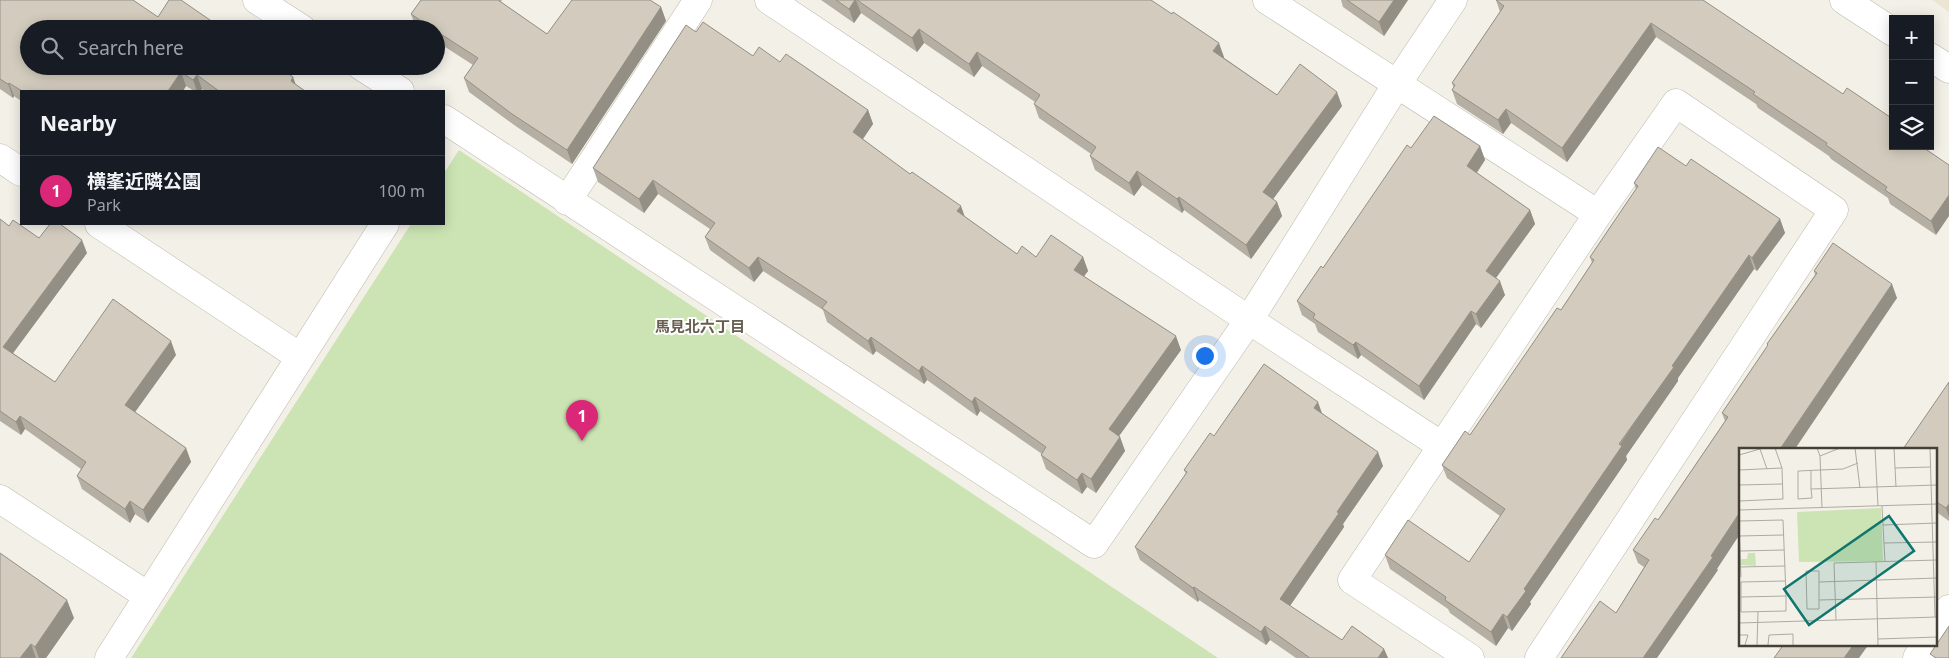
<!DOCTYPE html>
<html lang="en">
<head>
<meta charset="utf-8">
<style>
  :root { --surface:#171b24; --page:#20242c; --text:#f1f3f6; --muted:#9ea1a6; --line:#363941; --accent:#db2777 }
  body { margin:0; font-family:"Noto Sans","Noto Sans JP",sans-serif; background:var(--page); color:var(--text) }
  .controls { position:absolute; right:15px; top:15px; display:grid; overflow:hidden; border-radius:0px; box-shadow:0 2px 12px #0003 }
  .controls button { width:45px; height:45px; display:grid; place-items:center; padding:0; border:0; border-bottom:1px solid var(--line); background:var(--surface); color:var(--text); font:25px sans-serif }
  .you { position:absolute; left:1204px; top:355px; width:18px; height:18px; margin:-12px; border:4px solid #fff; border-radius:50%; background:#1a73e8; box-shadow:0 0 0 8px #1a73e833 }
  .badge { display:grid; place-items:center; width:32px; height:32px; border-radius:50%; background:var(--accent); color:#fff; font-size:16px; font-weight:700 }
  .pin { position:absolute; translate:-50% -41px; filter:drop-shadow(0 1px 2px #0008) }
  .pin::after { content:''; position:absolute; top:26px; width:18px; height:15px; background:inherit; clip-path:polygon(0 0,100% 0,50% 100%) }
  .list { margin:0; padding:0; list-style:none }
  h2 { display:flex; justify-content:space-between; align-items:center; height:65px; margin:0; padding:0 20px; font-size:21px }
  h2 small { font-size:16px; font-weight:400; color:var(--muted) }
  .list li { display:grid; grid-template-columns:32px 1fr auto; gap:15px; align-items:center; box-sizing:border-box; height:70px; padding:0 20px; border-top:1px solid var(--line) }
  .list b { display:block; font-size:19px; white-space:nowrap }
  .list p { margin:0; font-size:16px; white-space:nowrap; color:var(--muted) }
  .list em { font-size:16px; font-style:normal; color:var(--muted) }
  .icon { flex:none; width:28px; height:28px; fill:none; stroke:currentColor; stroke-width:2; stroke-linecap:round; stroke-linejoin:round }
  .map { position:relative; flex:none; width:1949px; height:658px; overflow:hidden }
  .search { position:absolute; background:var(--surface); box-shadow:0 2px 12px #0003; left:20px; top:20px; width:425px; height:55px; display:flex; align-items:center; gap:12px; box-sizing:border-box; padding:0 18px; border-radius:28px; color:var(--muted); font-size:19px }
  .panel { position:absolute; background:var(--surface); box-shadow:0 2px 12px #0003; left:20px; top:90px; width:425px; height:135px; border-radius:0px }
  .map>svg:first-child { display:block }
  .education { fill:#ebe5d3 }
  .green { fill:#cce4b3 }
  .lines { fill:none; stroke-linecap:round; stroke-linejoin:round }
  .minor-casing { stroke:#bdb8ab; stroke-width:29 }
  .minor { stroke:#fff; stroke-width:28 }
  .wall { fill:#b5afa3 }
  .shaded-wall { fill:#948f85 }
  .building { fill:#d3ccbe; stroke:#948f85 }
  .labels { text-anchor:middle; stroke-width:4; stroke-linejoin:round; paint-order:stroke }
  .neighbourhood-label { font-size:15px; font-weight:bold; fill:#675e4f; stroke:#fff }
  .inset-road { fill:none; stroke:#adaaa1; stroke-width:1 }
  .view { fill:#0f766e; fill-opacity:0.15; stroke:#0f766e; stroke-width:2.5 }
  .inset-edge { fill:none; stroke:#454037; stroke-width:2.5 }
</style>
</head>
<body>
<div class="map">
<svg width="1949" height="658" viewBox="0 0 1949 658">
  <rect width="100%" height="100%" fill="#f3f0e8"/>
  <path class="education" d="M1932 0H1949V12Z"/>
  <path class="green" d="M459 150 1218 658H131L411 224H444V173Z"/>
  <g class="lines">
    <defs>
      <path id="minor" d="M257 0 302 29
        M769 0 1249 320 1442 446
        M1267 0 1598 214
        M1844 0 1893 32
        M1930 57 1949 69
        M361 66 400 91
        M444 119 1094 544 1249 320 1397 84 1453 0
        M0 158 21 172
        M567 201 698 0
        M99 224 300 357
        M0 499 148 596
        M1935 630 1949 609
        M109 658 385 224
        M1470 658 1352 580 1598 214 1676 103 1834 210 1539 658
        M1917 658 1926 644"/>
    </defs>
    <use href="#minor" class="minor-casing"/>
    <use href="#minor" class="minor"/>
  </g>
  <path class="wall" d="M0 0 158 17 278 66 296 85 305 91H205L202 89 200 91H194L186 86 183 91H21V101L14 96 13 98 0 89Z
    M421 0H502L501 2 547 34 661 7 666 21 572 164 517 127 469 92 464 78 473 65 436 41V29H418L416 28 411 14Z
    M821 0H1151L1224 57H1223L1277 95 1342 106 1273 199 1277 202 1282 216 1251 259 1184 210 1182 213 1142 185 1134 196 1095 170 1090 156 1091 154 1039 118 1034 104 1035 102 982 66 974 77 924 43 917 52 861 13 854 23Z
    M1341 0H1408L1384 36 1343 7Z
    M1496 0H1703L1893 146H1921L1936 235 1890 204 1888 198 1831 159 1829 156 1758 108 1756 104 1656 37 1567 162 1511 123 1503 134 1457 104 1452 90 1454 88 1452 83 1500 12Z
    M696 32 753 56 780 62 868 110 873 124 863 139 964 216 1017 254 1036 257H1083L1088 271 1084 276 1181 350 1119 436 1120 437 1125 451 1096 493 1087 487 1082 494 1046 469 1041 455 1042 454 980 411 977 416 927 380 924 384 876 351 873 355 827 322 823 310 763 271 754 282 710 250 705 237 710 229 658 194 644 213 598 182 593 168Z
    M1480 146 1485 160 1477 173 1530 210 1535 224 1495 278 1505 295 1481 328 1476 324 1424 400 1361 355 1358 359 1318 332 1315 324 1302 315 1297 301 1323 268 1411 148Z
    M1686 166 1780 219 1785 233 1757 271 1754 269 1678 378V381L1626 456 1627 460 1530 602 1531 604 1512 631 1508 628 1496 646 1450 613 1448 609 1390 569 1385 555 1469 562 1500 516 1447 478 1442 465 1470 435 1561 310 1592 263 1590 257 1636 189 1634 183Z
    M0 219 9 226 39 238 87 253 13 353 55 382 176 355 135 412 186 448 191 462 148 523 135 514 130 523 82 489 77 476 81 469 25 429 21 435 0 421Z
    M1814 271 1897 298 1740 449 1717 569 1718 570 1616 613 1644 567 1638 563 1633 550 1658 520 1725 421 1722 413 1768 346 1767 344 1815 275Z
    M1949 382V521L1935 511V449Z
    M1322 414 1383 466 1343 524 1344 527 1290 606 1342 640 1384 649 1388 658H1296L1270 640 1266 645 1199 600 1198 602 1140 560 1135 547 1186 474 1184 470 1214 436Z
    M74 618 46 658H0Z"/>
  <path class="shaded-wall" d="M855 0H856L861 13 854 23 849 9Z
    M1394 0H1408L1384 36 1379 22Z
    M661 7 666 21 572 164 567 150Z
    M1651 23 1656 37 1567 162 1562 148Z
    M919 29 924 43 917 52 912 38Z
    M1219 43 1224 57 1218 64 1213 51Z
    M977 52 982 66 974 77 969 64Z
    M181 72 186 86 183 91H168Z
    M197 75 202 89 200 91H197L193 80Z
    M293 77 298 91 291 81Z
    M9 83 14 96 13 98 8 84Z
    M1337 92 1342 106 1268 206 1263 192Z
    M1506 109 1511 123 1503 134 1498 120Z
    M868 110 873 124 858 146 853 132Z
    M1480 146 1485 160 1472 179 1467 166Z
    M1137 171 1142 185 1134 196 1129 183Z
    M653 180 658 194 644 213 639 199Z
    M1949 195V216L1936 235 1931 221Z
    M1179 197 1184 210 1182 213 1177 199Z
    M1277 202 1282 216 1251 259 1246 245Z
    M961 206 966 220 957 211Z
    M1530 210 1535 224 1491 285 1486 271Z
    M1780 219 1785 233 1757 271 1752 258Z
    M82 240 87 253 8 360 3 347Z
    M1749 255 1754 269 1678 378V381L1626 456 1627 460 1530 602 1531 604 1512 631 1507 617 1524 589 1672 366Z
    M758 257 763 271 754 282 749 268Z
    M1083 257 1088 271 1079 283 1074 270Z
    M1500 281 1505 295 1481 328 1476 314Z
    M1892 284 1897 298 1795 449H1780Z
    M1471 311 1476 324 1424 400 1419 386Z
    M1176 336 1181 350 1114 443 1109 429Z
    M871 337 876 351 873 355 868 341Z
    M171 341 176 355 130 419 125 405Z
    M1356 342 1361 355 1358 359 1353 345Z
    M922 366 927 380 924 384 919 371Z
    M975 397 980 411 977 416 972 402Z
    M1318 402 1323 416 1314 408Z
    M20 416 25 429 21 435 16 422Z
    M1120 437 1125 451 1096 493 1091 479Z
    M186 448 191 462 148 523 143 510Z
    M1378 452 1383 466 1343 524 1344 527 1285 613 1280 599 1337 512Z
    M1082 473 1087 487 1082 494 1077 480Z
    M130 501 135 514 130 523 125 509Z
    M1949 504V517L1946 508Z
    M1740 512V534L1717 569 1718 570 1657 658H1643Z
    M1194 587 1199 600 1198 602 1193 588Z
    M67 600 74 618 46 658H39L35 647Z
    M1503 614 1508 628 1496 646 1491 632Z
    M1265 626 1270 640 1266 645 1261 632Z
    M31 644 36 658H20Z
    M1854 644H1869L1859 658H1844Z
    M1384 649 1388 658H1378Z"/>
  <path class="building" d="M0 0H133L158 17 169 0H181L223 29H29V66H278L293 77 291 81 305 91H219L197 75 193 80 181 72 168 91H22L9 83 8 84 0 79Z
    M421 0H498L547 34 572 0H650L661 7 567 150 512 114 464 78 478 58 436 31V29H433L411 14Z
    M836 0H855L849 9Z
    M857 0H1151L1172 14 1173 12 1219 43 1213 51 1277 95 1300 64 1337 92 1263 192 1277 202 1246 245 1179 197 1177 199 1137 171 1129 183 1090 156 1096 147 1034 104 1040 95 977 52 969 64 919 29 912 38Z
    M1347 0H1394L1379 22Z
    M1496 0H1703L1843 94 1847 88 1893 119V146H1921L1949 165V195L1931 221 1885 190 1887 187 1826 145 1827 143 1753 94 1755 92 1651 23 1562 148 1506 109 1498 120 1452 90 1455 85 1452 83 1504 6Z
    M703 22 753 56 759 47 780 62 786 54 868 110 853 132 910 174 912 172 961 206 957 211 1017 254 1022 246 1036 257 1051 235 1083 257 1074 270 1176 336 1109 429 1120 437 1091 479 1082 473 1077 480 1041 455 1046 447 975 397 972 402 922 366 919 371 871 337 868 341 822 308 827 302 758 257 749 268 705 237 715 223 653 180 639 199 593 168 686 25 696 32Z
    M1434 116 1480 146 1467 166 1530 210 1486 271 1500 281 1476 314 1471 311 1419 386 1356 342 1353 345 1313 318 1315 314 1297 301 1321 266 1323 268 1407 145 1411 148Z
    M1658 147 1686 166 1691 159 1780 219 1752 258 1749 255 1672 366 1674 367 1619 444 1622 446 1524 589 1526 591 1507 617 1503 614 1491 632 1445 600 1446 597 1385 555 1408 520 1469 562 1505 509 1442 465 1465 431 1470 435 1557 308 1561 310 1594 260 1590 257 1638 186 1634 183Z
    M0 219 9 226 13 220 39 238 50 224H60L82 240 3 347 55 382 113 299 171 341 125 405 186 448 143 510 130 501 125 509 77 476 86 462 20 416 16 422 0 411Z
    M1833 243 1892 284 1780 449H1740V512L1711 556 1713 557 1643 658H1561L1600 601 1616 613 1649 560 1633 550 1655 518 1658 520 1728 417 1722 413 1768 345 1767 344 1817 273 1814 271Z
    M1264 364 1318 402 1314 408 1378 452 1337 512 1339 513 1280 599 1342 640 1352 626 1384 649 1378 658H1310L1265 626 1261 632 1194 587 1193 588 1135 547 1187 472 1184 470 1210 433 1214 436Z
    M1949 382V504L1946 508 1935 501V449H1903Z
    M0 553 67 600 35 647 31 644 20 658H0Z
    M1949 626V658H1936L1930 654Z
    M1784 644H1854L1844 658H1774Z"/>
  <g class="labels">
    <g class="neighbourhood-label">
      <text x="700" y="332">馬見北六丁目</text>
    </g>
  </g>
  <g transform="translate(1739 448)">
    <rect width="198" height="198" fill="#f3f0e8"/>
    <path d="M142 60 144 113 60 114 58 64ZM9 105H16L17 118 2 117V111H8Z" fill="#cce4b3"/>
    <path class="inset-road" d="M78 0 81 8 83 60M116 0 121 40M136 0 139 58M155 0 157 39M191 0 196 169M21 1 28 21M0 7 21 1M81 8 101 0M119 15 104 21 59 23V51L73 50 72 41 198 37M156 20 191 19M0 22 43 20M72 23V41M0 37 43 36M0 53 44 51 43 20 36 0M143 58 146 114M0 62 198 56M0 73 44 72 47 148V163L2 164V134L46 133M144 77 198 75M0 79 2 129M0 88 45 87M145 95 198 94M1 103 45 102M137 114 139 197M1 119 46 118M67 123H80V161H68ZM80 134 198 130M2 149 47 148M80 152 198 149M97 172 95 115 198 112M0 175 198 169M0 187H9L6 197M139 191 198 189M18 197 19 164M29 197 30 187 54 186V197"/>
    <path class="view" d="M150 68 175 103 70 177 45 141Z"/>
    <rect width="198" height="198" class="inset-edge"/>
  </g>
</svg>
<div class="controls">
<button>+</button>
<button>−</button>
<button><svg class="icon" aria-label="layers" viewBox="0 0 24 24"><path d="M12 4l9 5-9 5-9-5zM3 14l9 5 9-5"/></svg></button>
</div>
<div class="you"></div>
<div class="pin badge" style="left:582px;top:441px">1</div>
<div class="search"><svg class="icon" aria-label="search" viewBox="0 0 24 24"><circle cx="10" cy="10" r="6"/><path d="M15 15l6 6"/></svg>Search here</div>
<section class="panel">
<h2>Nearby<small></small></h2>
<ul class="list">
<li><span class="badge">1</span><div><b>横峯近隣公園</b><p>Park</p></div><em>100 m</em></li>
</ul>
</section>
</div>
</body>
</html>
